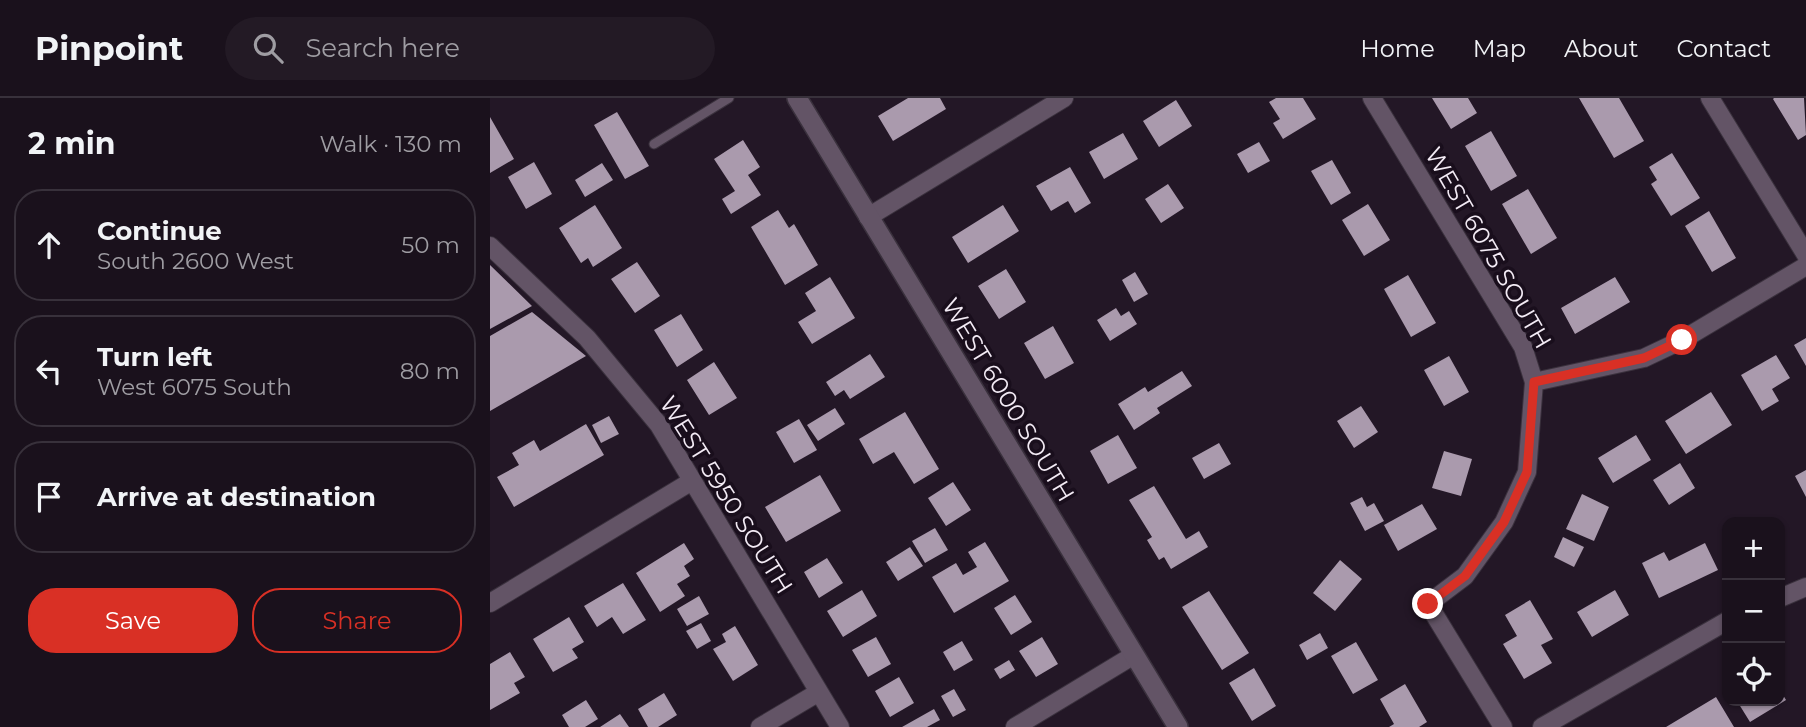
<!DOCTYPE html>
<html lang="en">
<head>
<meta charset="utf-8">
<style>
  :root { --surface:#1a111c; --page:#231a25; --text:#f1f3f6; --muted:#9f9da3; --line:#38313b; --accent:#d93025 }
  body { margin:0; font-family:Montserrat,sans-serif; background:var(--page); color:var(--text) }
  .controls { position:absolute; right:21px; bottom:21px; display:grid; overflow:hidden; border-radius:14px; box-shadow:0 2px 5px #0004 }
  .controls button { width:63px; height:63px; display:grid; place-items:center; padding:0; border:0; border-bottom:2px solid var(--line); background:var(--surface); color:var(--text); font:35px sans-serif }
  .stop { position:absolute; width:21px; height:21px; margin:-16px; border:5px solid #d93025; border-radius:50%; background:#fff }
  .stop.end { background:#d93025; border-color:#fff; box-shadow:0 2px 7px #0008 }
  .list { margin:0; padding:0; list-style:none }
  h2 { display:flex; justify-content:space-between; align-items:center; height:91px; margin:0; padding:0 28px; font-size:30px }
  h2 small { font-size:23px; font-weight:400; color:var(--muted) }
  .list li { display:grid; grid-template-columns:46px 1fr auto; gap:21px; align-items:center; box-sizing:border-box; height:112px; margin:0 14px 14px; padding:0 14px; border:2px solid var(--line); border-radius:28px }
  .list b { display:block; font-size:26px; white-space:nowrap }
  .list p { margin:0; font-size:23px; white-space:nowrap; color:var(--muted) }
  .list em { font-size:23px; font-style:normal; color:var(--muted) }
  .actions { display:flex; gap:14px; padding:21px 28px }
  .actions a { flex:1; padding:16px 0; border:2px solid var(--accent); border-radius:28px; text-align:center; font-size:24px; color:var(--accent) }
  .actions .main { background:var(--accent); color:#fff }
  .icon { flex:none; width:38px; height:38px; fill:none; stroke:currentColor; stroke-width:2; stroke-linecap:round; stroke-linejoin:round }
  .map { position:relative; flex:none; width:1316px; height:629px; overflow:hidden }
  header { display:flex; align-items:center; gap:42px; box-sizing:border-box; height:98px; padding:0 35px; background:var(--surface); border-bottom:2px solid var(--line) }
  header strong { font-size:33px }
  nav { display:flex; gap:38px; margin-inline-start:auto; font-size:24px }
  .search { width:490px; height:63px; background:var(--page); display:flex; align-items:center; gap:18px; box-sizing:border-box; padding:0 24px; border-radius:38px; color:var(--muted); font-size:26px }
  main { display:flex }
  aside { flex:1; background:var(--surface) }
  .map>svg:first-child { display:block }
  .building { fill:#aa9aad }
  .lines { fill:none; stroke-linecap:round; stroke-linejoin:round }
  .service-casing { stroke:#3a313d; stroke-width:11 }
  .minor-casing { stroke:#3a313d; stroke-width:20 }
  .tertiary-casing { stroke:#3a313d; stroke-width:22 }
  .service { stroke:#635466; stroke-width:9 }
  .minor { stroke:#635466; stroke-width:18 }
  .tertiary { stroke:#635466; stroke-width:19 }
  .route { stroke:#d93025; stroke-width:9 }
  .labels { text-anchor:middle; stroke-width:7; stroke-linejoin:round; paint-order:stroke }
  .street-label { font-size:24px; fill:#f3ebf5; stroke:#190e1c }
</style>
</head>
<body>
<header>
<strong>Pinpoint</strong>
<div class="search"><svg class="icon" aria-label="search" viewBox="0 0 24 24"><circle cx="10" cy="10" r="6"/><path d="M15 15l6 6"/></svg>Search here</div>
<nav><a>Home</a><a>Map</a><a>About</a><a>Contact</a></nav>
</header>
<main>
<aside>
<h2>2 min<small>Walk · 130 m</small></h2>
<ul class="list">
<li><svg class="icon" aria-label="ahead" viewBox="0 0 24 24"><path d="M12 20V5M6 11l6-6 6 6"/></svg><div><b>Continue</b><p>South 2600 West</p></div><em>50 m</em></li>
<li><svg class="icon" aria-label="left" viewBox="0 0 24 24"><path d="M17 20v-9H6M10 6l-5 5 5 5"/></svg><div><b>Turn left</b><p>West 6075 South</p></div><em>80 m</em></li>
<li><svg class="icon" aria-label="arrive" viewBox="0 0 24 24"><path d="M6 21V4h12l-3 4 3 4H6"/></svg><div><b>Arrive at destination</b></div></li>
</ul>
<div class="actions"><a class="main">Save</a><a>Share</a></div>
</aside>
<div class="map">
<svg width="1316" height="629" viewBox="0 0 1316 629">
  <rect width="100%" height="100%" fill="#231726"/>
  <path class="building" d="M418 0H450L456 11 403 43 388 18Z
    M786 0H813L826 21 793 41 783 25 790 21 779 4Z
    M942 0H978L987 15 961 31Z
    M1089 0H1129L1154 43 1124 60Z
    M1284 0H1314L1316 37 1308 42 1283 1Z
    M686 2 702 28 669 49 653 23Z
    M127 14 159 68 135 81 104 27Z
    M0 19 24 61 0 75Z
    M1001 33 1027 78 1001 93 975 48Z
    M633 35 648 61 614 81 599 54Z
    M253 42 270 69 258 77 271 97 241 116 232 101 245 93 224 61Z
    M769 44 780 63 758 75 747 56Z
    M1182 55 1210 100 1181 118 1161 86 1167 82 1159 69Z
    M842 62 861 95 841 107 821 73Z
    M44 64 62 96 36 111 18 79Z
    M112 65 123 82 95 99 85 82Z
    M580 69 601 105 585 115 578 103 561 113 546 88Z
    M678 86 694 110 671 125 655 101Z
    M1038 91 1067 140 1041 156 1012 106Z
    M878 106 900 142 874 158 852 122Z
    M105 107 132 150 103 169 98 160 91 165 69 130Z
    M513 107 529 133 478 165 462 139Z
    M288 112 299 130 304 126 328 167 295 187 261 129Z
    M1219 113 1246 160 1222 174 1195 128Z
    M147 164 170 198 145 215 121 181Z
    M0 167 42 208 0 231Z
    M516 171 536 204 509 221 488 188Z
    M645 174 658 196 644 204 632 182Z
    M918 177 946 225 921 239 894 191Z
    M340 179 365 220 322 246 308 224 326 213 315 195Z
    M1125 179 1140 204 1085 236 1071 210Z
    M626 210 631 218 639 213 647 226 620 243 607 222Z
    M42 214 96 258 0 313V238Z
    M191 216 213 252 187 269 164 232Z
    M563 228 584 265 555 281 534 245Z
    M1316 240V268L1304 247Z
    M380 256 395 279 360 301 354 292 345 298 336 284Z
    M1286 257 1300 280 1282 291 1289 303 1272 313 1251 277Z
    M959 258 979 294 954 308 934 272Z
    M224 264 247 300 219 317 197 282Z
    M692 273 702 288 667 310 670 315 644 332 628 306 655 289 658 294Z
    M1221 294 1242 327 1196 356 1175 323Z
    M871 308 888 334 864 350 847 323Z
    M345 310 355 326 328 343 317 327Z
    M415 314 449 371 424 386 404 354 383 366 369 341Z
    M119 318 129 336 111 345 102 327Z
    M309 321 327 352 304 365 286 334Z
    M96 326 114 357 24 409 7 379 29 367 22 355 44 342 50 353Z
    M628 337 647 370 618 386 600 353Z
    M1146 337 1161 362 1123 385 1108 360Z
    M729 345 741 366 714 381 702 360Z
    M954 353 982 361 971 398 942 390Z
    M1190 365 1205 390 1179 407 1163 382Z
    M1316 372V399L1305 378Z
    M330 377 351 413 296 444 275 409Z
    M463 384 481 412 456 428 438 400Z
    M664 388 696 441 709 433 718 449 681 471 674 459 669 462 657 442 662 439 639 402Z
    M1092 396 1119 409 1104 443 1076 431Z
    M872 399 877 409 884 405 894 423 875 433 860 405Z
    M932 406 947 431 908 453 894 427Z
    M445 430 458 452 435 465 422 443Z
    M1073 439 1094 449 1084 469 1064 459Z
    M495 444 519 483 464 515 442 479 466 465 473 477 487 469 478 454Z
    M194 445 204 461 194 468 200 478 187 486 195 498 170 514 146 475Z
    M1215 445 1228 472 1169 500 1152 465 1174 454 1179 463Z
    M420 449 433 468 408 483 396 464Z
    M337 460 353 485 329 500 314 474Z
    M850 462 872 481 845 513 823 495Z
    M133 485 156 522 133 536 122 519 107 529 94 508Z
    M372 492 387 518 353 539 337 513Z
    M1125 492 1139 517 1102 539 1087 514Z
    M719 493 759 555 732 572 692 509Z
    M525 497 542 524 521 537 504 510Z
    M209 498 219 516 197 528 187 511Z
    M1040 502 1063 541 1051 547 1062 565 1034 581 1013 546 1027 538 1015 517Z
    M79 519 94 544 82 551 88 560 63 574 43 541Z
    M211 525 221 543 207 551 196 533Z
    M245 528 268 567 243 583 223 551 236 544 232 536Z
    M830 535 838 550 817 562 809 547Z
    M386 539 401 566 378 579 362 552Z
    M552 539 568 566 546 579 529 553Z
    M472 543 483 562 464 573 453 554Z
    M866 544 888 582 863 596 841 558Z
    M20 554 35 579 24 585 30 595 0 612V566Z
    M519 562 525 572 510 581 504 571Z
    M764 570 786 608 762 623 739 585Z
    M409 579 424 605 400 619 385 593Z
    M915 586 937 624 929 629H899L904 626 890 601Z
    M464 591 476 612 463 619 451 598Z
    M1290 592 1296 602 1260 624 1247 603H1290Z
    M174 595 187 617 168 629H158L148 611Z
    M1226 599 1244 629H1176Z
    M96 602 108 621 95 629H79L72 617Z
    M444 611 450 622 437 629H412Z
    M130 616 139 629H110Z"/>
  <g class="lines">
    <defs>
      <path id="service" d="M164 46 239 0"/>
      <path id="minor" d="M882 0 1033 249 1044 284 1037 374 1014 424 975 478 938 506 1013 629
        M1220 0 1316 157
        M378 119 574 0
        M0 148 97 240 169 327 350 629
        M1044 284 1154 260 1192 242 1316 168
        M1290 500 1316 489
        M0 505 202 383
        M270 629 329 594
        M525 629 644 557
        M1052 629 1237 523"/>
      <path id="tertiary" d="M307 0 688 629"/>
    </defs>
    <use href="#service" class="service-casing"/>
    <use href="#minor" class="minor-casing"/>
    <use href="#tertiary" class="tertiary-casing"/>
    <use href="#service" class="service"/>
    <use href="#minor" class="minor"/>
    <use href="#tertiary" class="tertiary"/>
  </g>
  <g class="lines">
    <path class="route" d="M938 506 975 478 1014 424 1037 374 1044 284 1154 260 1192 242"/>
  </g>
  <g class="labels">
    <g class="street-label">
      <text transform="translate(998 150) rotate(60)" y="8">WEST 6075 SOUTH</text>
      <text transform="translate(518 302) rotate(59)" y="8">WEST 6000 SOUTH</text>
      <text transform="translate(236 397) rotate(58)" y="8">WEST 5950 SOUTH</text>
    </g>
  </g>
</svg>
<div class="controls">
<button>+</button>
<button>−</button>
<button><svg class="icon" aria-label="locate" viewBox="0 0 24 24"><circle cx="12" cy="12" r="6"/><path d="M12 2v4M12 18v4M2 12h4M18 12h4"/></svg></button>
</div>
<div class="stop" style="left:1192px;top:242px"></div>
<div class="stop end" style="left:938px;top:506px"></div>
</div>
</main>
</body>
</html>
